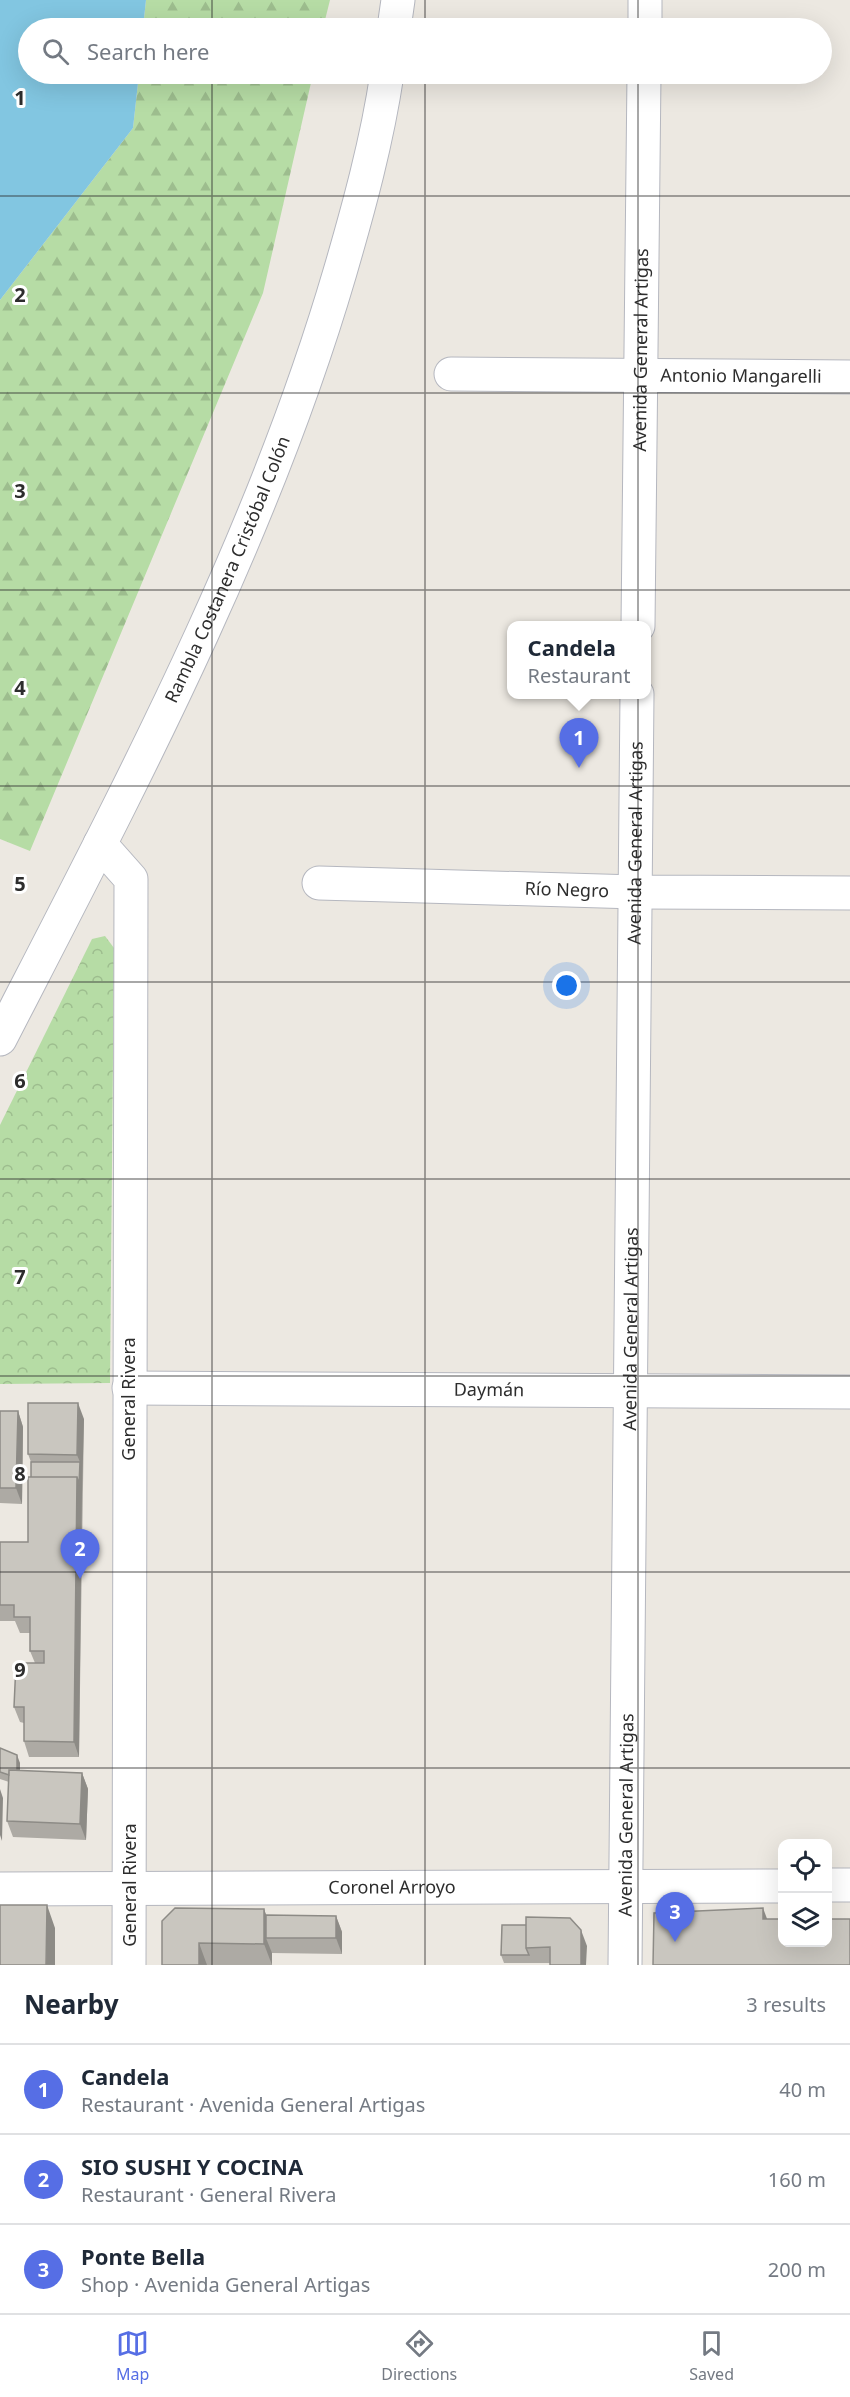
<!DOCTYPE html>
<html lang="en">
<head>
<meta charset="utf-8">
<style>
  :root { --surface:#fff; --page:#f2f2f3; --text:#1f2937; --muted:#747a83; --line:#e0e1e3; --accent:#566ee5 }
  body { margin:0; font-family:"Noto Sans",sans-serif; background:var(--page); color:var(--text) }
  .controls { position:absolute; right:18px; bottom:18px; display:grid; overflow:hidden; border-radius:12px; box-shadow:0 6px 24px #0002 }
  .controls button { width:54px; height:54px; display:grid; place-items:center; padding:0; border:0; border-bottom:2px solid var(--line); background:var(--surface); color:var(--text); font:30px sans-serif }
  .you { position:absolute; left:567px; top:986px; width:21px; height:21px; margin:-15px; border:4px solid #fff; border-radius:50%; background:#1a73e8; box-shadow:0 0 0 9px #1a73e833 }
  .badge { display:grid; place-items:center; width:39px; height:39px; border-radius:50%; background:var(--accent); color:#fff; font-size:20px; font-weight:700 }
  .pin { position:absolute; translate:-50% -50px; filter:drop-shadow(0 2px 3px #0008) }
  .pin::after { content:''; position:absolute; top:32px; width:21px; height:18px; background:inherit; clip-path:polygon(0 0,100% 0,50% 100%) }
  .popup { position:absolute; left:507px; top:621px; width:144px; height:78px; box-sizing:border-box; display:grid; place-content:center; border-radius:12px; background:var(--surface); filter:drop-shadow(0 2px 4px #0005); font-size:20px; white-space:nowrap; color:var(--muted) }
  .popup b { font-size:22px; color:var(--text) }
  .popup::after { content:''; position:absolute; left:50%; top:100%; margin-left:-12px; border:12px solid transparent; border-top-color:var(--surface) }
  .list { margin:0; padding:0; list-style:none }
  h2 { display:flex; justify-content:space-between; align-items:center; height:78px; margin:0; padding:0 24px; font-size:26px }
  h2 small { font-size:20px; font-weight:400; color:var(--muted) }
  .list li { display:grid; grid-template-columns:39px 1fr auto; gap:18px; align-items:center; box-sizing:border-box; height:90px; padding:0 24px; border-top:2px solid var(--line) }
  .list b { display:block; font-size:22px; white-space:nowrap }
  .list p { margin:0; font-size:20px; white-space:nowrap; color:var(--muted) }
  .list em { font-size:20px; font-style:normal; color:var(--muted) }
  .icon { flex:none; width:33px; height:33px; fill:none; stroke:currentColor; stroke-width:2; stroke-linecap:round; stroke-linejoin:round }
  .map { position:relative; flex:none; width:850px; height:1965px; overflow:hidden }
  .search { position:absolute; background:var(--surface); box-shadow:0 6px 24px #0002; left:18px; right:18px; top:18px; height:66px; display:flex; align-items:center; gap:15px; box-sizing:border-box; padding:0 21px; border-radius:33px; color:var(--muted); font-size:22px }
  .sheet { height:348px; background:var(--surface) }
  nav { display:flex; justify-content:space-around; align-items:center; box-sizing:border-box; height:84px; border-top:2px solid var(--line); background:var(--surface); font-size:16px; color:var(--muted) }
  nav a { display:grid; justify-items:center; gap:3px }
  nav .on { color:var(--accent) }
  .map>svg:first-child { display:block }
  .forest { fill:url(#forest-firs) }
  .park { fill:url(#park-crowns) }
  .water { fill:#82c6e1 }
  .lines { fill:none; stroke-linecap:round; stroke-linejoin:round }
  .minor-casing { stroke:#b5b7bf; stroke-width:35 }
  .tertiary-casing { stroke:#b5b7bf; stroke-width:35 }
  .minor { stroke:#fff; stroke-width:33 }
  .tertiary { stroke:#fff; stroke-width:33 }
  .wall { fill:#adaaa4 }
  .shaded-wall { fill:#8d8b86 }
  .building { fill:#c9c6bf; stroke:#8d8b86; stroke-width:1.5 }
  .grid { fill:none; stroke:#2d2d2d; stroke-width:1.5; stroke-opacity:0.55 }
  .labels { text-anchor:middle; stroke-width:6; stroke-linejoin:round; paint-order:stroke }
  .street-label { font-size:18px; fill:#2d2d2d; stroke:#fff }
  .grid-label { font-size:20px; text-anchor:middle; font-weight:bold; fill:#2d2d2d; stroke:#fff; stroke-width:6; stroke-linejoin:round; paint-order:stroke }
</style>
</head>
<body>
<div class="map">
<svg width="850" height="1965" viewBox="0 0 850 1965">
  <defs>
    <pattern id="forest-firs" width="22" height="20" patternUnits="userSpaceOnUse" patternTransform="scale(1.5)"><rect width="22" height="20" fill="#b6dca5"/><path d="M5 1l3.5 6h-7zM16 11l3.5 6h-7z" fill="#9dbd8e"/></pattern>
    <pattern id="park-crowns" width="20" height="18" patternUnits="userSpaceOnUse" patternTransform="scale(1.5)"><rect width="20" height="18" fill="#b6dca5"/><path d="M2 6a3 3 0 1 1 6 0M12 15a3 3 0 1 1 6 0" fill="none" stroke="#9dbd8e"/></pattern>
  </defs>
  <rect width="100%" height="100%" fill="#ece8e1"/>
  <path class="forest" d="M146 0H330L323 28H143Z
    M139 74H313L263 293 30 851 0 839V300L133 128Z"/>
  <path class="park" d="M105 936 114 948 110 1383 0 1384V1125L92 939Z"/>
  <path class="water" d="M0 0H146L143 28H28V74H139L133 128 0 300Z"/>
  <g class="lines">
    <defs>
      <g id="minor">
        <path id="s1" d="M451 374 850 377"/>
        <path d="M100 844 131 879 129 1965"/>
        <path id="s2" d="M319 883 636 892 850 893"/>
        <path id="s3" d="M129 1388 850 1392"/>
        <path d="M828 1885H850"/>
        <path id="s4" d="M0 1889 782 1886"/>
      </g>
      <g id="tertiary">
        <path d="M394 28 398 0"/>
        <path d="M645 28V0"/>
        <path id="s5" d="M638 626 644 74"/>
        <path id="s6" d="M0 1039C128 790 261 542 340 272 359 207 377 141 387 74"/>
        <path id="s7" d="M625 1965 637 694"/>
      </g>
    </defs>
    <use href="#minor" class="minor-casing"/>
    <use href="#tertiary" class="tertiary-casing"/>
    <use href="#minor" class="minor"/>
    <use href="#tertiary" class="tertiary"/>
  </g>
  <path class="wall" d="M0 1411H18L23 1427 22 1504 0 1503Z
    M84 1419 79 1757H29L24 1741V1723L20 1722 14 1707 35 1663 30 1651V1633H20L15 1621H0V1542H28L31 1477V1462L28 1454Z
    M0 1748 20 1763V1771L82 1773 88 1789 86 1840 13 1837 7 1821 9 1782 0 1779Z
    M264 1909 266 1915 336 1916 342 1932V1954L272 1953V1965H162V1921Z
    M502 1925 587 1946 550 1963H504L501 1955Z"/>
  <path class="shaded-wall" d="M78 1403 84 1419 82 1493 79 1485 80 1462 77 1455Z
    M18 1411 23 1427 22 1504 16 1488Z
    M77 1477 82 1493 79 1757 74 1742Z
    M17 1755 20 1763V1786L17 1777Z
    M82 1773 88 1789 86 1840 80 1824Z
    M0 1789 3 1798 2 1841 0 1835Z
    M47 1905 55 1928V1965H46Z
    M763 1908 769 1924 763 1919Z
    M264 1909 272 1931 266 1938 272 1953V1965L264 1944Z
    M336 1916 342 1932V1954L336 1938Z
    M581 1930 587 1946 586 1965H581Z
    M199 1943 207 1965H199Z"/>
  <path class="building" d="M28 1403H78L77 1455 28 1454Z
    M0 1411H18L16 1488H0Z
    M31 1462H80L79 1485 77 1477H31Z
    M28 1477H77L74 1742 24 1741V1707H14L16 1663H44V1651H30V1617H14V1605H0V1542H28Z
    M0 1748 17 1755V1770H9V1775L0 1772Z
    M9 1770 82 1773 80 1824 7 1821Z
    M0 1905H47L46 1965H0Z
    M175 1908 264 1909V1944L199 1943V1965H162V1921Z
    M763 1908V1919H783V1942H828V1919H850V1965H653L654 1913Z
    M266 1915 336 1916V1938H266Z
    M526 1917 570 1918 581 1930V1965H550V1947L526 1948Z
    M502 1925H526V1948L529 1955H501Z"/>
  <path class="grid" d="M212 0V28M425 0V28M638 0V28M212 74V1965M425 74V1965M638 74V1965M0 196H850M0 393H850M0 590H850M0 786H850M0 982H850M0 1179H850M0 1376H850M0 1572H850M0 1768H850"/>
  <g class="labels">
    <g class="street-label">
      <text dy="6" stroke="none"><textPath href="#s5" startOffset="276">Avenida General Artigas</textPath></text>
      <text dy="6" stroke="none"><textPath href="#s1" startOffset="290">Antonio Mangarelli</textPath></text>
      <text dy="6" stroke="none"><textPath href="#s6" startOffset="522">Rambla Costanera Cristóbal Colón</textPath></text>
      <text dy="6" stroke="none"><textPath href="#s7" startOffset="1122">Avenida General Artigas</textPath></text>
      <text dy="6" stroke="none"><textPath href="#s2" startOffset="248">Río Negro</textPath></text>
      <text dy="6" stroke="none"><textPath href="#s7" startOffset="636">Avenida General Artigas</textPath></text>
      <text dy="6" stroke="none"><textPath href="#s3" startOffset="360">Daymán</textPath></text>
      <text transform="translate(129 1399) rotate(-90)" y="6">General Rivera</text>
      <text dy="6" stroke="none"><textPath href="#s7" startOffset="150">Avenida General Artigas</textPath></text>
      <text transform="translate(130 1885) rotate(-90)" y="6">General Rivera</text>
      <text dy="6" stroke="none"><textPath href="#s4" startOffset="392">Coronel Arroyo</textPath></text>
    </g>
  </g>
  <g class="grid-label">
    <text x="20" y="105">1</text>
    <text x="20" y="302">2</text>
    <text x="20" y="498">3</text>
    <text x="20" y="695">4</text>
    <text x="20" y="891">5</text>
    <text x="20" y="1088">6</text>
    <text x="20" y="1284">7</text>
    <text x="20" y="1481">8</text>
    <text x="20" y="1677">9</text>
  </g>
</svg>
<div class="controls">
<button><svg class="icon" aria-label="locate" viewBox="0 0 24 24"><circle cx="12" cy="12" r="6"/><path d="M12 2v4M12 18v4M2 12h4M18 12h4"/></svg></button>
<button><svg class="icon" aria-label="layers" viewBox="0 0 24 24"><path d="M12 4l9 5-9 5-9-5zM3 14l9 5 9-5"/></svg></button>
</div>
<div class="you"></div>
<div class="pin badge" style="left:579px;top:768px">1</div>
<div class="popup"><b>Candela</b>Restaurant</div>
<div class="pin badge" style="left:80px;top:1579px">2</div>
<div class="pin badge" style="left:675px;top:1942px">3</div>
<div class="search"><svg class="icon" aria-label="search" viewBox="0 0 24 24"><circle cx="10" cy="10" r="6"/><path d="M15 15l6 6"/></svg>Search here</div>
</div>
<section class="sheet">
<h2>Nearby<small>3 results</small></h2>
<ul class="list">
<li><span class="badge">1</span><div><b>Candela</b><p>Restaurant · Avenida General Artigas</p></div><em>40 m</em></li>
<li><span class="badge">2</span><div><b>SIO SUSHI Y COCINA</b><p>Restaurant · General Rivera</p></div><em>160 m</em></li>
<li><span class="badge">3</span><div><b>Ponte Bella</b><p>Shop · Avenida General Artigas</p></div><em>200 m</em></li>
</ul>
</section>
<nav>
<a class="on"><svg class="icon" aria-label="map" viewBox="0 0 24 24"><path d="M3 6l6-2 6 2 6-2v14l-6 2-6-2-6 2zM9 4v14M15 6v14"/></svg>Map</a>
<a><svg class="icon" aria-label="directions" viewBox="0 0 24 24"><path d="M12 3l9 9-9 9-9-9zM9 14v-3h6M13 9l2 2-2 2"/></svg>Directions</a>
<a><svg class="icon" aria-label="saved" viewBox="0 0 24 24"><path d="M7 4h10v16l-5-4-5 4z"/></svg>Saved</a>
</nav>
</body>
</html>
